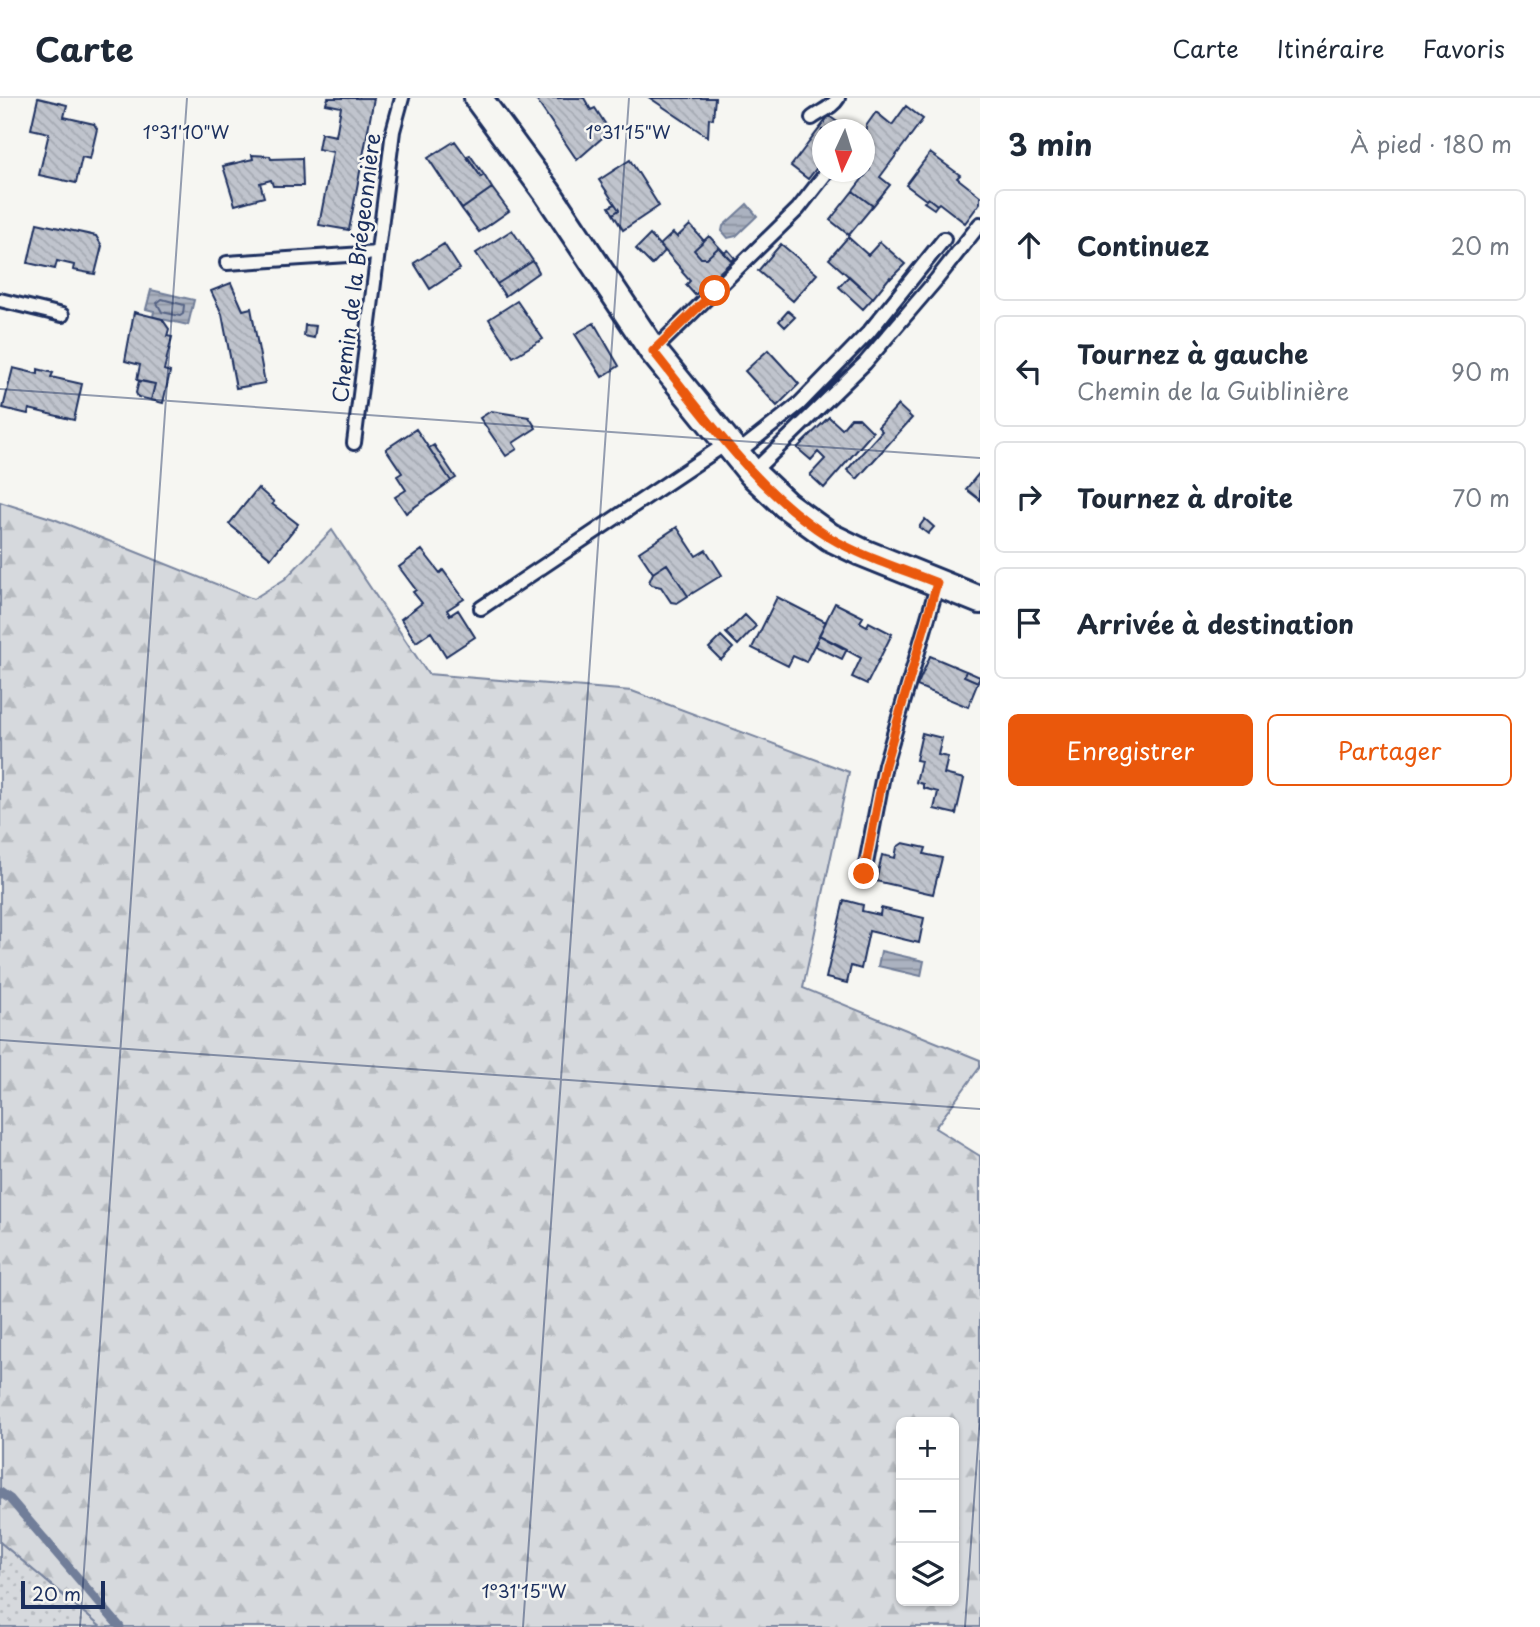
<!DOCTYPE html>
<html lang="fr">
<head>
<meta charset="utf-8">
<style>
  :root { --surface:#fff; --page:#f6f6f7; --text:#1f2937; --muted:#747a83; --line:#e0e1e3; --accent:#ea580c }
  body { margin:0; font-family:"Playpen Sans",sans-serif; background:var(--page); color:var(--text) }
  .controls { position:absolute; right:21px; bottom:21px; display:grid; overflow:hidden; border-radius:10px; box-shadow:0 2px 5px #0004 }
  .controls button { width:63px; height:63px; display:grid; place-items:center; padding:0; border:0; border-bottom:2px solid var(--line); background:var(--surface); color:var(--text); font:35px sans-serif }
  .compass { position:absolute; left:812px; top:21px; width:63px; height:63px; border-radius:50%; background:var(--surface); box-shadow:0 2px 5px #0004; rotate:184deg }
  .scale { position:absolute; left:21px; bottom:18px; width:84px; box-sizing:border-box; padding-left:7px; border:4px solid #1b2f5e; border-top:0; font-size:19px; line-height:24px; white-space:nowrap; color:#1b2f5e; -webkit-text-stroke:5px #f6f6f2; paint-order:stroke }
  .stop { position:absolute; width:21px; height:21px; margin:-16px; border:5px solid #ea580c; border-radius:50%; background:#fff }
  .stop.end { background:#ea580c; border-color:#fff; box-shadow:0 2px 7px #0008 }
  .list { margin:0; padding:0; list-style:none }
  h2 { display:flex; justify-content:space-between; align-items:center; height:91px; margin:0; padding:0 28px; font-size:30px }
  h2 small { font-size:23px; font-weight:400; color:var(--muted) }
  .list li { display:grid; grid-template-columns:46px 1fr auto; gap:21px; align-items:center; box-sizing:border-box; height:112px; margin:0 14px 14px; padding:0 14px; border:2px solid var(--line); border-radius:10px }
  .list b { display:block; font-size:26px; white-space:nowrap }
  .list p { margin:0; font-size:23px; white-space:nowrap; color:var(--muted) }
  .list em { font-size:23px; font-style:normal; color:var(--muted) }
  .actions { display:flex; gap:14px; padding:21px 28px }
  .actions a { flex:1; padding:16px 0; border:2px solid var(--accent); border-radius:10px; text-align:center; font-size:24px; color:var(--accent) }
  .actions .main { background:var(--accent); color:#fff }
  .icon { flex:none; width:38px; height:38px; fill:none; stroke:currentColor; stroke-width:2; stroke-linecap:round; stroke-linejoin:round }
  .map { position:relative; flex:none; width:980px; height:1529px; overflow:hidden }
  header { display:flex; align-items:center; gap:42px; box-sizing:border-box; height:98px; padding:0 35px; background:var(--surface); border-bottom:2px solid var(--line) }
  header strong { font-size:33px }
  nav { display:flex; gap:38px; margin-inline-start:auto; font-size:24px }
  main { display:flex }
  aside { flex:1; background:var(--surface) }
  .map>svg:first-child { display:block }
  .grass { fill:url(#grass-dots); stroke:#78849e; stroke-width:2 }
  .forest { fill:url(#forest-firs); stroke:#78849e; stroke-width:2; fill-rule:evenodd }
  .water { fill:url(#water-rules); stroke:#717e99; stroke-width:2 }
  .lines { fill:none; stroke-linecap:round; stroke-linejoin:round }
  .shore { stroke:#556385; stroke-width:2 }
  .stream { stroke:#717e99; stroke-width:9 }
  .building { fill:url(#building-back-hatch); stroke:#1b2f5e; stroke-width:2 }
  .lane-casing { stroke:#1b2f5e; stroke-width:18 }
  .street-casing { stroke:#1b2f5e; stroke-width:32 }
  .lane { stroke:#f6f6f2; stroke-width:12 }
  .street { stroke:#f6f6f2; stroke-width:26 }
  .route { stroke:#ea580c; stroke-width:9 }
  .ticks { fill:none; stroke:#1b2f5e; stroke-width:2; stroke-opacity:0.45 }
  .labels { text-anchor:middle; stroke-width:5; stroke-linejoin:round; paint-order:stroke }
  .street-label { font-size:21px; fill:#1b2f5e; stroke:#f6f6f2 }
  .ticks-label { font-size:18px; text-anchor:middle; fill:#1b2f5e; stroke:#f6f6f2; stroke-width:5; stroke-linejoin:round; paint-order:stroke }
</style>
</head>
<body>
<header>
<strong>Carte</strong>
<nav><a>Carte</a><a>Itinéraire</a><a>Favoris</a></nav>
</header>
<main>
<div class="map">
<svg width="980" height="1529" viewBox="0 0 980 1529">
  <defs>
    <pattern id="grass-dots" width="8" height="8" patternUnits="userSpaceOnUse" patternTransform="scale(1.75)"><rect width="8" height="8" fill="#d6d9dd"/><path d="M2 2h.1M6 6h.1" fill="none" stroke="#b7bbc0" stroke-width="1.8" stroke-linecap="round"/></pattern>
    <pattern id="forest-firs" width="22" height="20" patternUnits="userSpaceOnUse" patternTransform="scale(1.75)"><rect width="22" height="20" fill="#d6d9dd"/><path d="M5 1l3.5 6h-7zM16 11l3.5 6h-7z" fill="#b7bbc0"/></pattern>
    <pattern id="water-rules" width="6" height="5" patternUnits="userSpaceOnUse" patternTransform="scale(1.75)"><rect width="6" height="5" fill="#abb2c0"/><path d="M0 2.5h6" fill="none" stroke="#8a919f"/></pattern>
    <pattern id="building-back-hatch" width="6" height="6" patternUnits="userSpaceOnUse" patternTransform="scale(1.75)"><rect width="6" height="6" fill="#c0c4cd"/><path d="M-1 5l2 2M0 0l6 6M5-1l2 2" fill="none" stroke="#a4a9b2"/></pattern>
  </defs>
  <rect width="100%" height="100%" fill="#f6f6f2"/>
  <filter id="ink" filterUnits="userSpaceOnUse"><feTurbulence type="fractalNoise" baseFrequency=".0143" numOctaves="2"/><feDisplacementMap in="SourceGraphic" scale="14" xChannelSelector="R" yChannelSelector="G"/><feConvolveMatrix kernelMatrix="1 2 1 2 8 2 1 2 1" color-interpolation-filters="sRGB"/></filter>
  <g filter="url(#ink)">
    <path class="grass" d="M0 1444 101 1529H0Z"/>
    <path class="forest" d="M0 404 54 421 253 501 285 481 332 432 428 576 632 593 849 674 803 890 980 962V969L935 1030 980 1058V1529H101L0 1444ZM901 1324H954V1503H901Z"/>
    <path class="water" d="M747 106 757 118 736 138 728 140 722 133 723 128Z
      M151 192 194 202 188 227 153 219 154 213 146 211Z
      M881 853 924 863 921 878 878 868Z"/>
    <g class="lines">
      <path class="shore" d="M162 201 184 207 183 216 180 218 162 214 157 205Z"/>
      <path class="stream" d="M0 1394 10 1401 120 1529"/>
    </g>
    <path class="building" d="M38 0 67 7 64 19 94 26 97 31 90 61 82 59 76 85 39 77 49 35 31 31Z
      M328 0H374L349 132 319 127 333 54 318 51 321 35 336 38 341 9 326 6Z
      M535 0H584L591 12 595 10 610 33 577 62Z
      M650 0H715L713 21 709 20 708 39Z
      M906 8 923 21 880 79 890 87 873 108 853 93 870 71 864 67 866 28 876 14 892 27Z
      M829 18 847 31 822 32V63L808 81 791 68Z
      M455 43 481 79 484 77 492 90 462 111 428 60Z
      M930 55 960 77 957 80 980 98V105L965 125 939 105 937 107 928 100 926 102 906 87Z
      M252 57 270 58 271 61 302 60 303 88H273L271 82 260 85 264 99 235 107 223 68 253 61Z
      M470 57 484 77 481 79 467 58Z
      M630 62 659 108 623 132 613 116 619 112 599 82Z
      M492 90 509 113 479 134 462 111Z
      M853 93 873 108 849 137 830 122Z
      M928 100 937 107 934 111 924 104Z
      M615 106 619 112 613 116 609 109Z
      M37 125 96 138 102 148 95 176 73 172 74 167 57 163 55 171 28 165Z
      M690 127 704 143 694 152 701 160H707L719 149 732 163 695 197 686 187 690 183 682 174 683 173 660 147 673 135 677 139Z
      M512 132 533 163 497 186 476 155Z
      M650 137 665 153 652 167 636 151Z
      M709 138 719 149 707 160H701L694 152Z
      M848 139 868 157 880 144 905 166 891 180 890 179 873 200 829 161Z
      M444 146 460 171 430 191 414 165Z
      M781 146 817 176 793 203 758 173Z
      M728 152 735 160 732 163 724 155Z
      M533 163 539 174 505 198 497 186Z
      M849 178 873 200 863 211 839 189Z
      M231 185 243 212 251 210 265 285 236 290 222 216 211 193Z
      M517 203 543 241 513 259 489 221Z
      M788 213 795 219 785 229 779 223Z
      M134 214 162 221 169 231 167 238 172 239 164 272 170 274 163 305 151 302 155 286 137 282 140 267 125 263Z
      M594 225 619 268 602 279 575 236Z
      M305 227 316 228 314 240 304 238Z
      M768 252 799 286 777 308 745 273Z
      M13 270 38 276V271L53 275 51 279 82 286 74 322 29 311 28 316 3 310Z
      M139 283 155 286 151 302 138 299 136 295Z
      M898 307 912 320 857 381 847 372 882 333 878 329Z
      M491 313 529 319 536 330 513 345 517 351 506 358 480 320Z
      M829 319 842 331 851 320H859L873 334 824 390 810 377 825 361 818 354 811 362 797 350Z
      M416 331 451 383 406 415 395 399 406 392 397 378 402 375 386 351Z
      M434 347 456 380 451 383 429 350Z
      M980 374V402L966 391Z
      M258 390 274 404 272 406 298 426 271 460 229 426Z
      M925 421 934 429 928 436 919 429Z
      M677 429 696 458 706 452 722 477 688 498 667 466 653 475 639 454Z
      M422 452 440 475 443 472 464 501 447 512 450 517 458 512 475 539 446 558 431 534 416 544 401 521 422 505 413 494 416 492 399 469Z
      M667 466 688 498 677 505 671 504 661 489 652 487 649 484 653 475Z
      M777 499 826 524 806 564 793 558 788 568 752 550Z
      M835 505 863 519 860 524 867 528 869 524 892 536 867 586 852 579 861 560 819 537Z
      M745 517 756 528 738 547 726 535Z
      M819 537 847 551 842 561 815 548Z
      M721 538 733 550 721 562 709 550Z
      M930 558 966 573 964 578 978 584 968 609 917 588Z
      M966 573 980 579 978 584 964 578Z
      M922 635 942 640 938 657 948 659 944 676 964 681 956 716 934 711 938 694 923 690V686L916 684 921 663 916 662Z
      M903 745 926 750 924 756 942 760 933 796 876 783 882 757 895 760 897 749Z
      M844 802 863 807 862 813 880 817 881 810 924 820 919 845 869 833 861 871 851 868 847 885 826 880Z"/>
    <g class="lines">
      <defs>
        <path id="lane" d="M812 20C821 13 832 10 838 0
          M227 165 378 155
          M0 202 62 217
          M653 253 798 111 827 74
          M354 345 393 33 402 0
          M736 356 799 306 869 234 944 141
          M752 375 865 265 936 182 980 126
          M481 510 727 345
          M864 776 885 667 938 485"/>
        <path id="street" d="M478 0 547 94 653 253 752 375 786 407 830 439 861 454 980 502"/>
      </defs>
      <use href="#lane" class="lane-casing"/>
      <use href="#street" class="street-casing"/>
      <use href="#lane" class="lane"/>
      <use href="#street" class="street"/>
    </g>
  </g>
  <g class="lines" filter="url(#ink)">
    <path class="route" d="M715 193 653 253C706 319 756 393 829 439 862 459 902 471 937 485L885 667 864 776"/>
  </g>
  <path class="ticks" d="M0 291 980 360M0 942 980 1011M80 1529 187 0M523 1529 629 0M965 1529 980 1319"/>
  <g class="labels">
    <g class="street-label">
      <text transform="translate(357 170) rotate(-83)" y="7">Chemin de la Brégeonnière</text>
    </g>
  </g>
  <g class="ticks-label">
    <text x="186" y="41">1°31'10"W</text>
    <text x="628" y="41">1°31'15"W</text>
    <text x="524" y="1500">1°31'15"W</text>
  </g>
</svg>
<div class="controls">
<button>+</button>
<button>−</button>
<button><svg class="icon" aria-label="layers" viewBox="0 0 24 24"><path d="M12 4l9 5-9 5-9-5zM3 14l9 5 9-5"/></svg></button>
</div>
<svg class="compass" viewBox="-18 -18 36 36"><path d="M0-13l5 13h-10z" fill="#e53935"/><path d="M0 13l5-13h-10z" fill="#747a83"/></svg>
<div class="scale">20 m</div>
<div class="stop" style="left:715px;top:193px"></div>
<div class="stop end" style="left:864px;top:776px"></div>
</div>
<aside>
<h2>3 min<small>À pied · 180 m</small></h2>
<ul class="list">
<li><svg class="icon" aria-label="ahead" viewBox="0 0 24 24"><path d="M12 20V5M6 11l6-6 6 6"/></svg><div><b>Continuez</b></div><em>20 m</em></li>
<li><svg class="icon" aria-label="left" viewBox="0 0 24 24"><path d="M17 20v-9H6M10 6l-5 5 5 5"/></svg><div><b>Tournez à gauche</b><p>Chemin de la Guiblinière</p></div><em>90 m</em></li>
<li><svg class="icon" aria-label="right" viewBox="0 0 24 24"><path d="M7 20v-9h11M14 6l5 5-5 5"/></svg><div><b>Tournez à droite</b></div><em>70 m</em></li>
<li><svg class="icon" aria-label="arrive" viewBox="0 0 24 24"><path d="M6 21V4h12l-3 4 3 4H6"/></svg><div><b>Arrivée à destination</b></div></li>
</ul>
<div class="actions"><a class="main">Enregistrer</a><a>Partager</a></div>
</aside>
</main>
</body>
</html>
